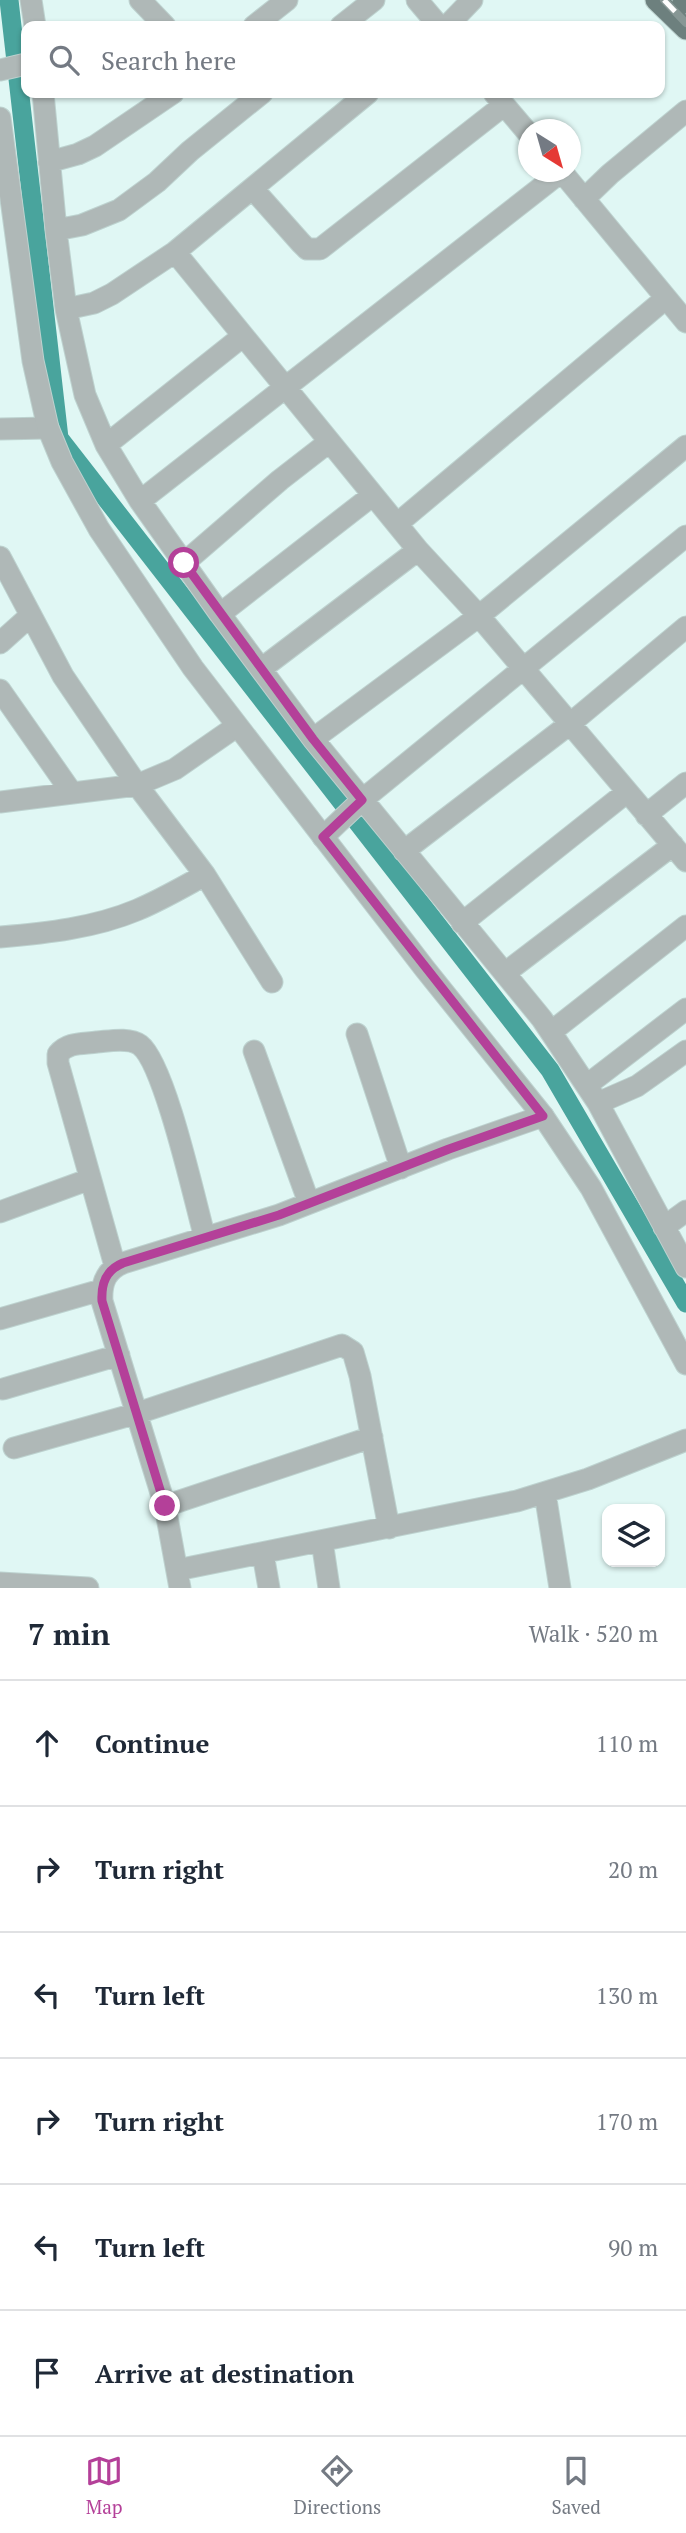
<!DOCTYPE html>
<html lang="en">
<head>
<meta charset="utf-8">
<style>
  :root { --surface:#fff; --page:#f2f2f3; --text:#1f2937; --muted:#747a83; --line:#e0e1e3; --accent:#b44099 }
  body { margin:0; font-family:"PT Serif",serif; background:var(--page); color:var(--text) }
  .controls { position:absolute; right:21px; bottom:21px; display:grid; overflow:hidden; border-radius:14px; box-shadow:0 2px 5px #0004 }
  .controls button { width:63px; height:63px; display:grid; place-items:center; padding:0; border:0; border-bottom:2px solid var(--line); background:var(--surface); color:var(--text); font:35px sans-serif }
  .compass { position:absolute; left:518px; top:119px; width:63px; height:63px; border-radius:50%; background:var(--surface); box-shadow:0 2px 5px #0004; rotate:143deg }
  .stop { position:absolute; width:21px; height:21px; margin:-16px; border:5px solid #b44099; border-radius:50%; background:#fff }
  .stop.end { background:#b44099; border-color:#fff; box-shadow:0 2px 7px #0008 }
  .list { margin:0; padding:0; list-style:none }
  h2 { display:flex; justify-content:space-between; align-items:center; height:91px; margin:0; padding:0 28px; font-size:30px }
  h2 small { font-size:23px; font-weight:400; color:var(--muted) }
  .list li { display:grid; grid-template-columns:46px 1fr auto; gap:21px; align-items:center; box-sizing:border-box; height:126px; padding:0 28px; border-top:2px solid var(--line) }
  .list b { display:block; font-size:26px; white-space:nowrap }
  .list em { font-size:23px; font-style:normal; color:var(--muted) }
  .icon { flex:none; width:38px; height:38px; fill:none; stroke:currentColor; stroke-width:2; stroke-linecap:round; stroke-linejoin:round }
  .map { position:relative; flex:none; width:686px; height:1588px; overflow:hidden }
  .search { position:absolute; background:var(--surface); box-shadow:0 2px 5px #0004; left:21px; right:21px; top:21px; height:77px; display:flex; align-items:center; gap:18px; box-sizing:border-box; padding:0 24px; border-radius:14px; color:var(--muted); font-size:26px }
  .sheet { height:847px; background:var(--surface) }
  nav { display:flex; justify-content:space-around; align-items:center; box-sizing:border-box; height:98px; border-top:2px solid var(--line); background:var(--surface); font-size:19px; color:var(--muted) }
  nav a { display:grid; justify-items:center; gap:4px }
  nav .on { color:var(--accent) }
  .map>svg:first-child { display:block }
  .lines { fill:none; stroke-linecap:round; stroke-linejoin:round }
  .canal { stroke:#49a49d; stroke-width:19 }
  .minor-casing { stroke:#bdd2cf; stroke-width:23 }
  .tertiary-casing { stroke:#bdd2cf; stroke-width:23 }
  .trunk-casing { stroke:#bdd2cf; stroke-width:23 }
  .minor { stroke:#afb8b7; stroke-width:21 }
  .tertiary { stroke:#afb8b7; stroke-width:21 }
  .trunk { stroke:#6d807e; stroke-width:21 }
  .rail-casing { stroke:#879795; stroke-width:8 }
  .rail { stroke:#fefefe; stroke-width:5; stroke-dasharray:16; stroke-linecap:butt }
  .route { stroke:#b44099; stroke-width:9 }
</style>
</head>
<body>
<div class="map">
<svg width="686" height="1588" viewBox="0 0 686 1588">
  <rect width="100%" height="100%" fill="#e0f7f4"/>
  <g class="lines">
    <path class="canal" d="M9 0 59 438 550 1070 686 1303"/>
    <defs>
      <path id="minor" d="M31 0 35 26
        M140 0 165 26
        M417 0 439 26
        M254 26 287 0
        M341 26 374 0
        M447 26 472 0
        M0 70 26 64
        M43 93 56 230 66 309 85 395 106 445 140 501 220 614 313 739 542 1019 598 1103 686 1267
        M494 93 528 133
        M49 162 78 154 95 146 173 93
        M562 172 686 322
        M253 189 301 243 307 249H320L504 105
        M584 199 610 174 686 111
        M56 230 82 225 119 210 157 182 190 151 262 93
        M175 252 418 550 479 616 686 861
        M66 309 94 303 112 294 175 252 368 93
        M0 429 48 428
        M106 445 243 336
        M140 501 561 172
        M397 524 665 299
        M0 557 63 676 137 785 205 875 272 982
        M184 563 280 480 329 442
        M220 614 373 495
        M0 643 30 616
        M261 669 418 550
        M0 690 72 793
        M313 739 479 616 686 446
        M0 802 137 785 175 769 237 726
        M646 815 686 783
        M323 837 362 800 686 536
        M404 851 571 723 686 627
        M462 923 627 792
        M0 937C47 933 94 928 137 910 161 900 183 887 205 875
        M505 973 673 845
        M551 1032 686 926
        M357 1034 401 1168
        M254 1051 309 1203
        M587 1085 686 1009
        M598 1103 637 1086 686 1051
        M0 1212 90 1179
        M664 1227 686 1211
        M115 1266 58 1063V1054C68 1042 82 1044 97 1042 110 1041 129 1037 140 1045 165 1064 195 1202 205 1238
        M0 1319 101 1290
        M3 1389 119 1355
        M14 1448 138 1413 342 1345 353 1352 360 1376 389 1528
        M545 1493 560 1588
        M165 1506 372 1437
        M322 1541 329 1588
        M263 1554 269 1588
        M177 1570 517 1501 588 1479 686 1440
        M0 1583 88 1588
        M180 1588 165 1506 102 1301C101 1283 106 1270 123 1263L279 1215 448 1149 543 1116"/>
      <path id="tertiary" d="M0 118 33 361 48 428 62 462 99 529 193 668 425 969 543 1116 591 1188 686 1364"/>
      <path id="trunk" d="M656 0 686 29
        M683 0 686 3"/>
    </defs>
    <use href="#minor" class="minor-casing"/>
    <use href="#tertiary" class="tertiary-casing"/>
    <use href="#trunk" class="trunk-casing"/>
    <use href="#minor" class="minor"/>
    <use href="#tertiary" class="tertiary"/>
    <use href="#trunk" class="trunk"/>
    <defs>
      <path id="rail" d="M664 0 686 23"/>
    </defs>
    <use href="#rail" class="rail-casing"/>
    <use href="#rail" class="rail"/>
  </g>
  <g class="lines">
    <path class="route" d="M165 1506 102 1301C101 1283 106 1270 123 1263L279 1215 449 1149 543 1116 323 837 362 800 313 739 184 563"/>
  </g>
</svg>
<div class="controls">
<button><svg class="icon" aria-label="layers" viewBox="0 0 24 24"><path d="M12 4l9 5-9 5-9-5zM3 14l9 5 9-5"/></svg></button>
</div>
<svg class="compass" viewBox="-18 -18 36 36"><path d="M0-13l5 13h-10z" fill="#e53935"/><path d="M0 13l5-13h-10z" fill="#747a83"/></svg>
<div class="stop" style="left:184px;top:563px"></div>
<div class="stop end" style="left:165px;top:1506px"></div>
<div class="search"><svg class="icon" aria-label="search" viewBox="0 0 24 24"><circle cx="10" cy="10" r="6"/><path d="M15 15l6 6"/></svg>Search here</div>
</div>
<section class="sheet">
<h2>7 min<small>Walk · 520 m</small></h2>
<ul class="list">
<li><svg class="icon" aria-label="ahead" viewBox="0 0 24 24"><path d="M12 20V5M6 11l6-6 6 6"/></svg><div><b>Continue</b></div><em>110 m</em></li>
<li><svg class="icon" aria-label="right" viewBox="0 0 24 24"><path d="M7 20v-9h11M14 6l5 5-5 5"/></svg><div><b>Turn right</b></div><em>20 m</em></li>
<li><svg class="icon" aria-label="left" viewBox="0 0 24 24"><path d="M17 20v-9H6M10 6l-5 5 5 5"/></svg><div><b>Turn left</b></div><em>130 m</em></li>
<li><svg class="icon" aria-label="right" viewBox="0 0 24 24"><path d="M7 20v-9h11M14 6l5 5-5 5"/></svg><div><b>Turn right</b></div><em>170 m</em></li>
<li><svg class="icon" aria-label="left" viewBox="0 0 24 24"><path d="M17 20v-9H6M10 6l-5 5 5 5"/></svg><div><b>Turn left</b></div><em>90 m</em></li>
<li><svg class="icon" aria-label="arrive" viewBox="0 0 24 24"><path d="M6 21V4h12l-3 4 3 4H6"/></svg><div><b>Arrive at destination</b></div></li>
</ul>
</section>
<nav>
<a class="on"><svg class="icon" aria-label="map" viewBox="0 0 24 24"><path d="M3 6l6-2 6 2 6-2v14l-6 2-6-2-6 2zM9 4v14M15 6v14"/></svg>Map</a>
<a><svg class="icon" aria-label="directions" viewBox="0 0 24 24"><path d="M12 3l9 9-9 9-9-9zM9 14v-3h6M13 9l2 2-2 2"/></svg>Directions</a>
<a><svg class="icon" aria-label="saved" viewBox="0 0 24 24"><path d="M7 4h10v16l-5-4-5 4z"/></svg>Saved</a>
</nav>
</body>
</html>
